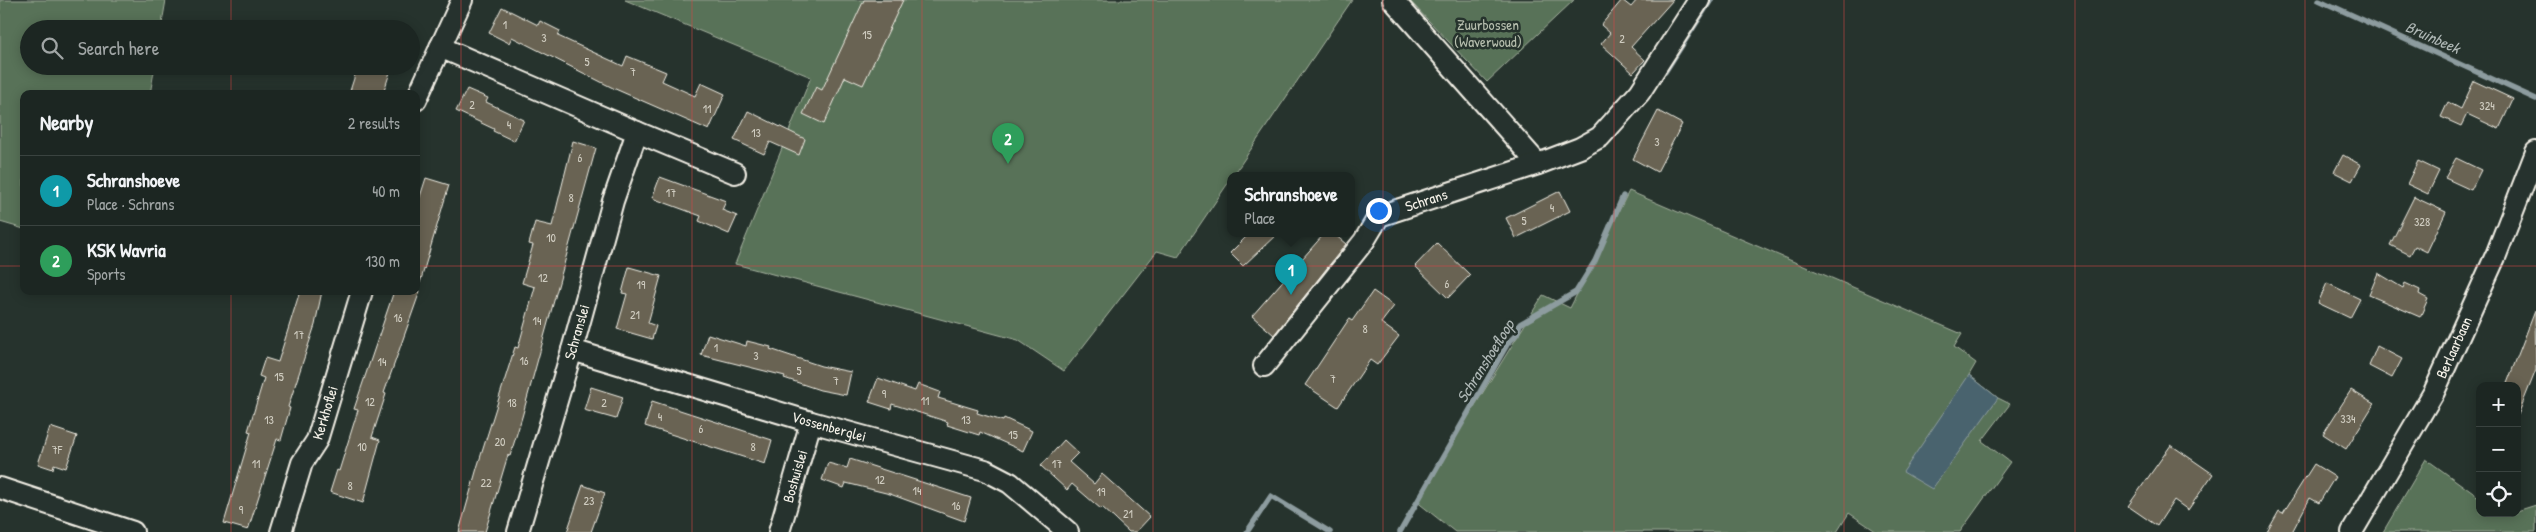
<!DOCTYPE html>
<html lang="en">
<head>
<meta charset="utf-8">
<style>
  :root { --surface:#1c2622; --page:#29322f; --text:#f1f3f6; --muted:#a0a5a5; --line:#3a4340; --accent:#ea580c }
  body { margin:0; font-family:"Patrick Hand",sans-serif; background:var(--page); color:var(--text) }
  .controls { position:absolute; right:15px; bottom:15px; display:grid; overflow:hidden; border-radius:10px; box-shadow:0 2px 12px #0003 }
  .controls button { width:45px; height:45px; display:grid; place-items:center; padding:0; border:0; border-bottom:1px solid var(--line); background:var(--surface); color:var(--text); font:25px sans-serif }
  .you { position:absolute; left:1378px; top:210px; width:18px; height:18px; margin:-12px; border:4px solid #fff; border-radius:50%; background:#1a73e8; box-shadow:0 0 0 8px #1a73e833 }
  .badge { display:grid; place-items:center; width:32px; height:32px; border-radius:50%; background:var(--accent); color:#fff; font-size:16px; font-weight:700 }
  .pin { position:absolute; translate:-50% -41px; filter:drop-shadow(0 1px 2px #0008) }
  .pin::after { content:''; position:absolute; top:26px; width:18px; height:15px; background:inherit; clip-path:polygon(0 0,100% 0,50% 100%) }
  .popup { position:absolute; left:1227px; top:172px; width:128px; height:65px; box-sizing:border-box; display:grid; place-content:center; border-radius:10px; background:var(--surface); filter:drop-shadow(0 1px 4px #0005); font-size:16px; white-space:nowrap; color:var(--muted) }
  .popup b { font-size:19px; color:var(--text) }
  .popup::after { content:''; position:absolute; left:50%; top:100%; margin-left:-10px; border:10px solid transparent; border-top-color:var(--surface) }
  .list { margin:0; padding:0; list-style:none }
  h2 { display:flex; justify-content:space-between; align-items:center; height:65px; margin:0; padding:0 20px; font-size:21px }
  h2 small { font-size:16px; font-weight:400; color:var(--muted) }
  .list li { display:grid; grid-template-columns:32px 1fr auto; gap:15px; align-items:center; box-sizing:border-box; height:70px; padding:0 20px; border-top:1px solid var(--line) }
  .list b { display:block; font-size:19px; white-space:nowrap }
  .list p { margin:0; font-size:16px; white-space:nowrap; color:var(--muted) }
  .list em { font-size:16px; font-style:normal; color:var(--muted) }
  .icon { flex:none; width:28px; height:28px; fill:none; stroke:currentColor; stroke-width:2; stroke-linecap:round; stroke-linejoin:round }
  .map { position:relative; flex:none; width:2536px; height:532px; overflow:hidden }
  .search { position:absolute; background:var(--surface); box-shadow:0 2px 12px #0003; left:20px; top:20px; width:400px; height:55px; display:flex; align-items:center; gap:12px; box-sizing:border-box; padding:0 18px; border-radius:28px; color:var(--muted); font-size:19px }
  .panel { position:absolute; background:var(--surface); box-shadow:0 2px 12px #0003; left:20px; top:90px; width:400px; height:205px; border-radius:10px }
  .map>svg:first-child { display:block }
  .green { fill:#587258; stroke:#a6b2a0 }
  .water { fill:#49646e; stroke:#8d9c9f }
  .lines { fill:none; stroke-linecap:round; stroke-linejoin:round }
  .stream { stroke:#8d9c9f; stroke-width:5.5 }
  .building { fill:#696452; stroke:#f4f1e8 }
  .minor-casing { stroke:#f4f1e8; stroke-width:24 }
  .minor { stroke:#26332d; stroke-width:20 }
  .grid { fill:none; stroke:#da4645; stroke-width:1; stroke-opacity:0.55 }
  .labels { text-anchor:middle; stroke-width:5; stroke-linejoin:round; paint-order:stroke }
  .number-label { font-size:12px; fill:#d1cec2 }
  .park-label { font-size:15px; fill:#b6beae; stroke:#26332d }
  .street-label { font-size:15px; fill:#f4f1e8; stroke:#26332d }
  .water-label { font-size:16px; font-style:italic; fill:#b0b9b7; stroke:#26332d }
</style>
</head>
<body>
<div class="map">
<svg width="2536" height="532" viewBox="0 0 2536 532">
  <rect width="100%" height="100%" fill="#26332d"/>
  <filter id="ink" filterUnits="userSpaceOnUse"><feTurbulence type="fractalNoise" baseFrequency=".02" numOctaves="2"/><feDisplacementMap in="SourceGraphic" scale="10" xChannelSelector="R" yChannelSelector="G"/><feConvolveMatrix kernelMatrix="1 2 1 2 8 2 1 2 1" color-interpolation-filters="sRGB"/></filter>
  <g filter="url(#ink)">
    <path class="green" d="M0 0H166L161 29H29V66H155L150 94H24V229L0 222Z
      M625 0H1352L1178 257 1157 251 1064 371 1018 340 735 264 811 77Z
      M1409 0H1574L1487 82Z
      M1629 191 1962 334 1954 347 1976 363 1969 375 1998 398 2010 404 1982 441 2010 462 1960 532H1877L1849 513 1837 532H1455L1416 501 1543 295 1570 308Z
      M2426 459 2480 498V513H2501L2504 515 2517 513V511L2536 505V532H2383Z"/>
    <path class="water" d="M1969 375 1998 398 1932 489 1903 472Z"/>
    <g class="lines">
      <path class="stream" d="M2319 0 2536 99
        M1665 72 1711 0
        M1247 532 1271 496 1330 532
        M1400 532 1508 343 1517 334 1520 324 1576 292 1595 261 1623 196"/>
    </g>
    <path class="building" d="M864 0H903L863 85 845 77 824 124 803 114 816 87 822 90Z
      M1622 0 1631 7 1637 0H1673L1631 47 1645 60 1633 73 1601 44 1610 33 1601 25Z
      M502 7 538 25 540 21 560 31 558 36 623 66 627 56 666 72 662 81 695 96 701 83 725 94 709 130 613 88 512 37 509 43 489 33Z
      M358 66H392L383 94H349Z
      M2474 81 2513 99 2499 129 2467 114 2461 126 2441 117 2448 102 2461 109Z
      M467 89 488 98 486 102 524 120 514 141 493 131 494 129 456 111Z
      M748 111 805 139 799 155 770 142 764 154 734 140Z
      M1658 111 1682 124 1657 172 1633 159Z
      M573 141 596 148 522 417 510 456 508 455 485 532H459L477 468 515 347 518 348 535 287 522 283 533 245 529 244 535 222 552 226Z
      M2343 155 2361 165 2352 181 2334 172Z
      M2456 158 2481 170 2471 190 2445 178Z
      M2418 161 2439 171 2428 194 2407 184Z
      M660 177 726 201 722 210 737 216 729 234 699 221 701 216 652 198Z
      M426 178 449 185 420 283 416 282V209Z
      M1560 191 1570 211 1516 238 1506 218Z
      M2414 197 2446 212 2427 252 2415 246 2410 255 2390 245Z
      M1249 234H1277L1243 266 1230 253Z
      M1324 234H1334L1346 244 1274 335 1252 316Z
      M1437 243 1470 275 1448 298 1415 266Z
      M629 267 661 276 648 323 656 326 652 339 617 329 627 294 622 293Z
      M2378 273 2403 288 2405 283 2420 290 2419 294 2428 299 2420 317 2369 295Z
      M2327 283 2360 299 2350 318 2318 303Z
      M300 291H322L315 325 288 407 290 408 281 440 277 439 248 530 224 523 251 432 248 431 264 378 259 376 265 358 278 362Z
      M394 291H420L384 393 386 394 372 437 380 440 363 503 330 492 337 470 339 471 358 410 354 409Z
      M1373 291 1394 306 1381 323 1399 336 1377 365 1370 360 1338 407 1305 385 1349 319 1352 321Z
      M2535 311 2536 370 2518 415 2517 386H2506Z
      M708 334 746 346 747 341 771 347 770 349 821 366 851 372 846 395 820 390 784 378 785 376 701 355Z
      M2377 346 2402 359 2392 378 2369 366Z
      M878 378 915 391 918 384 940 392 938 398 978 410 977 413 1003 421 1004 418 1032 431 1023 451 980 432 979 435 947 425 948 422 892 404 891 409 869 402Z
      M591 387 623 397 616 419 584 410Z
      M2351 390 2374 404 2346 449 2323 434Z
      M652 401 772 440 765 464 645 426Z
      M50 427 77 436 66 468 54 464 53 469 38 464Z
      M1064 440 1078 453 1069 462 1094 484 1102 474 1150 517 1136 532H1129L1102 507 1101 509 1072 484 1067 490 1041 466Z
      M2171 445 2213 474 2188 510 2174 500 2157 526 2128 506Z
      M850 459 971 498 964 521 890 494 846 483 844 488 822 480 828 463 847 468Z
      M2314 464 2335 477 2319 503 2310 498 2292 532H2267L2279 511 2283 513Z
      M583 485 605 493 591 532H567Z"/>
    <g class="lines">
      <defs>
        <g id="minor">
          <path d="M1393 0 1538 164"/>
          <path d="M440 47 637 132 613 201 572 350 518 532"/>
          <path d="M416 100 462 0"/>
          <path d="M637 132 735 173"/>
          <path id="s1" d="M572 350 811 422 985 470 1010 483 1068 532"/>
          <path id="s2" d="M1264 366 1364 241 1379 216 1538 164 1580 148 1600 137 1640 92 1699 0"/>
          <path d="M0 488 133 532"/>
          <path id="s3" d="M281 532 302 463 317 440 362 291"/>
          <path id="s4" d="M779 532 811 422"/>
          <path id="s5" d="M2352 532 2434 392 2496 255 2536 152"/>
        </g>
      </defs>
      <use href="#minor" class="minor-casing"/>
      <use href="#minor" class="minor"/>
    </g>
  </g>
  <path class="grid" d="M231 0V29M461 0V532M692 0V532M922 0V532M1153 0V532M1383 0V532M1614 0V532M1844 0V532M2075 0V532M2305 0V532M231 66V94M0 266H24M416 266H2536M231 291V532"/>
  <g class="labels">
    <g class="number-label">
      <text x="505" y="29">1</text>
      <text x="867" y="39">15</text>
      <text x="544" y="42">3</text>
      <text x="1622" y="43">2</text>
      <text x="587" y="66">5</text>
      <text x="633" y="76">7</text>
      <text x="472" y="109">2</text>
      <text x="2487" y="110">324</text>
      <text x="707" y="113">11</text>
      <text x="509" y="129">4</text>
      <text x="756" y="137">13</text>
      <text x="1657" y="146">3</text>
      <text x="580" y="162">6</text>
      <text x="671" y="197">17</text>
      <text x="571" y="202">8</text>
      <text x="1552" y="212">4</text>
      <text x="1524" y="225">5</text>
      <text x="2422" y="226">328</text>
      <text x="551" y="242">10</text>
      <text x="543" y="282">12</text>
      <text x="1447" y="288">6</text>
      <text x="641" y="289">19</text>
      <text x="635" y="319">21</text>
      <text x="398" y="322">16</text>
      <text x="537" y="325">14</text>
      <text x="1365" y="333">8</text>
      <text x="299" y="339">17</text>
      <text x="716" y="352">1</text>
      <text x="756" y="360">3</text>
      <text x="524" y="365">16</text>
      <text x="382" y="366">14</text>
      <text x="799" y="375">5</text>
      <text x="279" y="381">15</text>
      <text x="1333" y="383">7</text>
      <text x="836" y="385">7</text>
      <text x="884" y="398">9</text>
      <text x="925" y="405">11</text>
      <text x="370" y="406">12</text>
      <text x="512" y="407">18</text>
      <text x="604" y="407">2</text>
      <text x="660" y="421">4</text>
      <text x="2348" y="423">334</text>
      <text x="269" y="424">13</text>
      <text x="966" y="424">13</text>
      <text x="701" y="433">6</text>
      <text x="1013" y="439">15</text>
      <text x="500" y="446">20</text>
      <text x="362" y="451">10</text>
      <text x="753" y="451">8</text>
      <text x="57" y="454">7F</text>
      <text x="256" y="468">11</text>
      <text x="1057" y="468">17</text>
      <text x="880" y="484">12</text>
      <text x="486" y="487">22</text>
      <text x="350" y="490">8</text>
      <text x="917" y="495">14</text>
      <text x="1101" y="496">19</text>
      <text x="589" y="505">23</text>
      <text x="956" y="510">16</text>
      <text x="241" y="514">9</text>
      <text x="1128" y="518">21</text>
    </g>
    <g class="park-label">
      <text x="1488" y="30">Zuurbossen<tspan x="1488" dy="17">(Waverwoud)</tspan></text>
    </g>
    <g class="street-label">
      <text dy="5" stroke="none"><textPath href="#s2" startOffset="239">Schrans</textPath></text>
      <text transform="translate(577 332) rotate(-74)" y="5">Schranslei</text>
      <text dy="5" stroke="none"><textPath href="#s5" startOffset="211">Berlaarbaan</textPath></text>
      <text dy="5" stroke="none"><textPath href="#s3" startOffset="128">Kerkhoflei</textPath></text>
      <text dy="5" stroke="none"><textPath href="#s1" startOffset="268">Vossenberglei</textPath></text>
      <text dy="5" stroke="none"><textPath href="#s4" startOffset="58">Boshuislei</textPath></text>
    </g>
    <g class="water-label">
      <text transform="translate(2433 37) rotate(24)" y="6">Bruinbeek</text>
      <text transform="translate(1485 361) rotate(-58)" y="6">Schranshoefloop</text>
    </g>
  </g>
</svg>
<div class="controls">
<button>+</button>
<button>−</button>
<button><svg class="icon" aria-label="locate" viewBox="0 0 24 24"><circle cx="12" cy="12" r="6"/><path d="M12 2v4M12 18v4M2 12h4M18 12h4"/></svg></button>
</div>
<div class="you"></div>
<div class="pin badge" style="left:1291px;top:295px;background:#0f9aa8">1</div>
<div class="popup"><b>Schranshoeve</b>Place</div>
<div class="pin badge" style="left:1008px;top:164px;background:#2e9e5b">2</div>
<div class="search"><svg class="icon" aria-label="search" viewBox="0 0 24 24"><circle cx="10" cy="10" r="6"/><path d="M15 15l6 6"/></svg>Search here</div>
<section class="panel">
<h2>Nearby<small>2 results</small></h2>
<ul class="list">
<li><span class="badge" style="background:#0f9aa8">1</span><div><b>Schranshoeve</b><p>Place · Schrans</p></div><em>40 m</em></li>
<li><span class="badge" style="background:#2e9e5b">2</span><div><b>KSK Wavria</b><p>Sports</p></div><em>130 m</em></li>
</ul>
</section>
</div>
</body>
</html>
